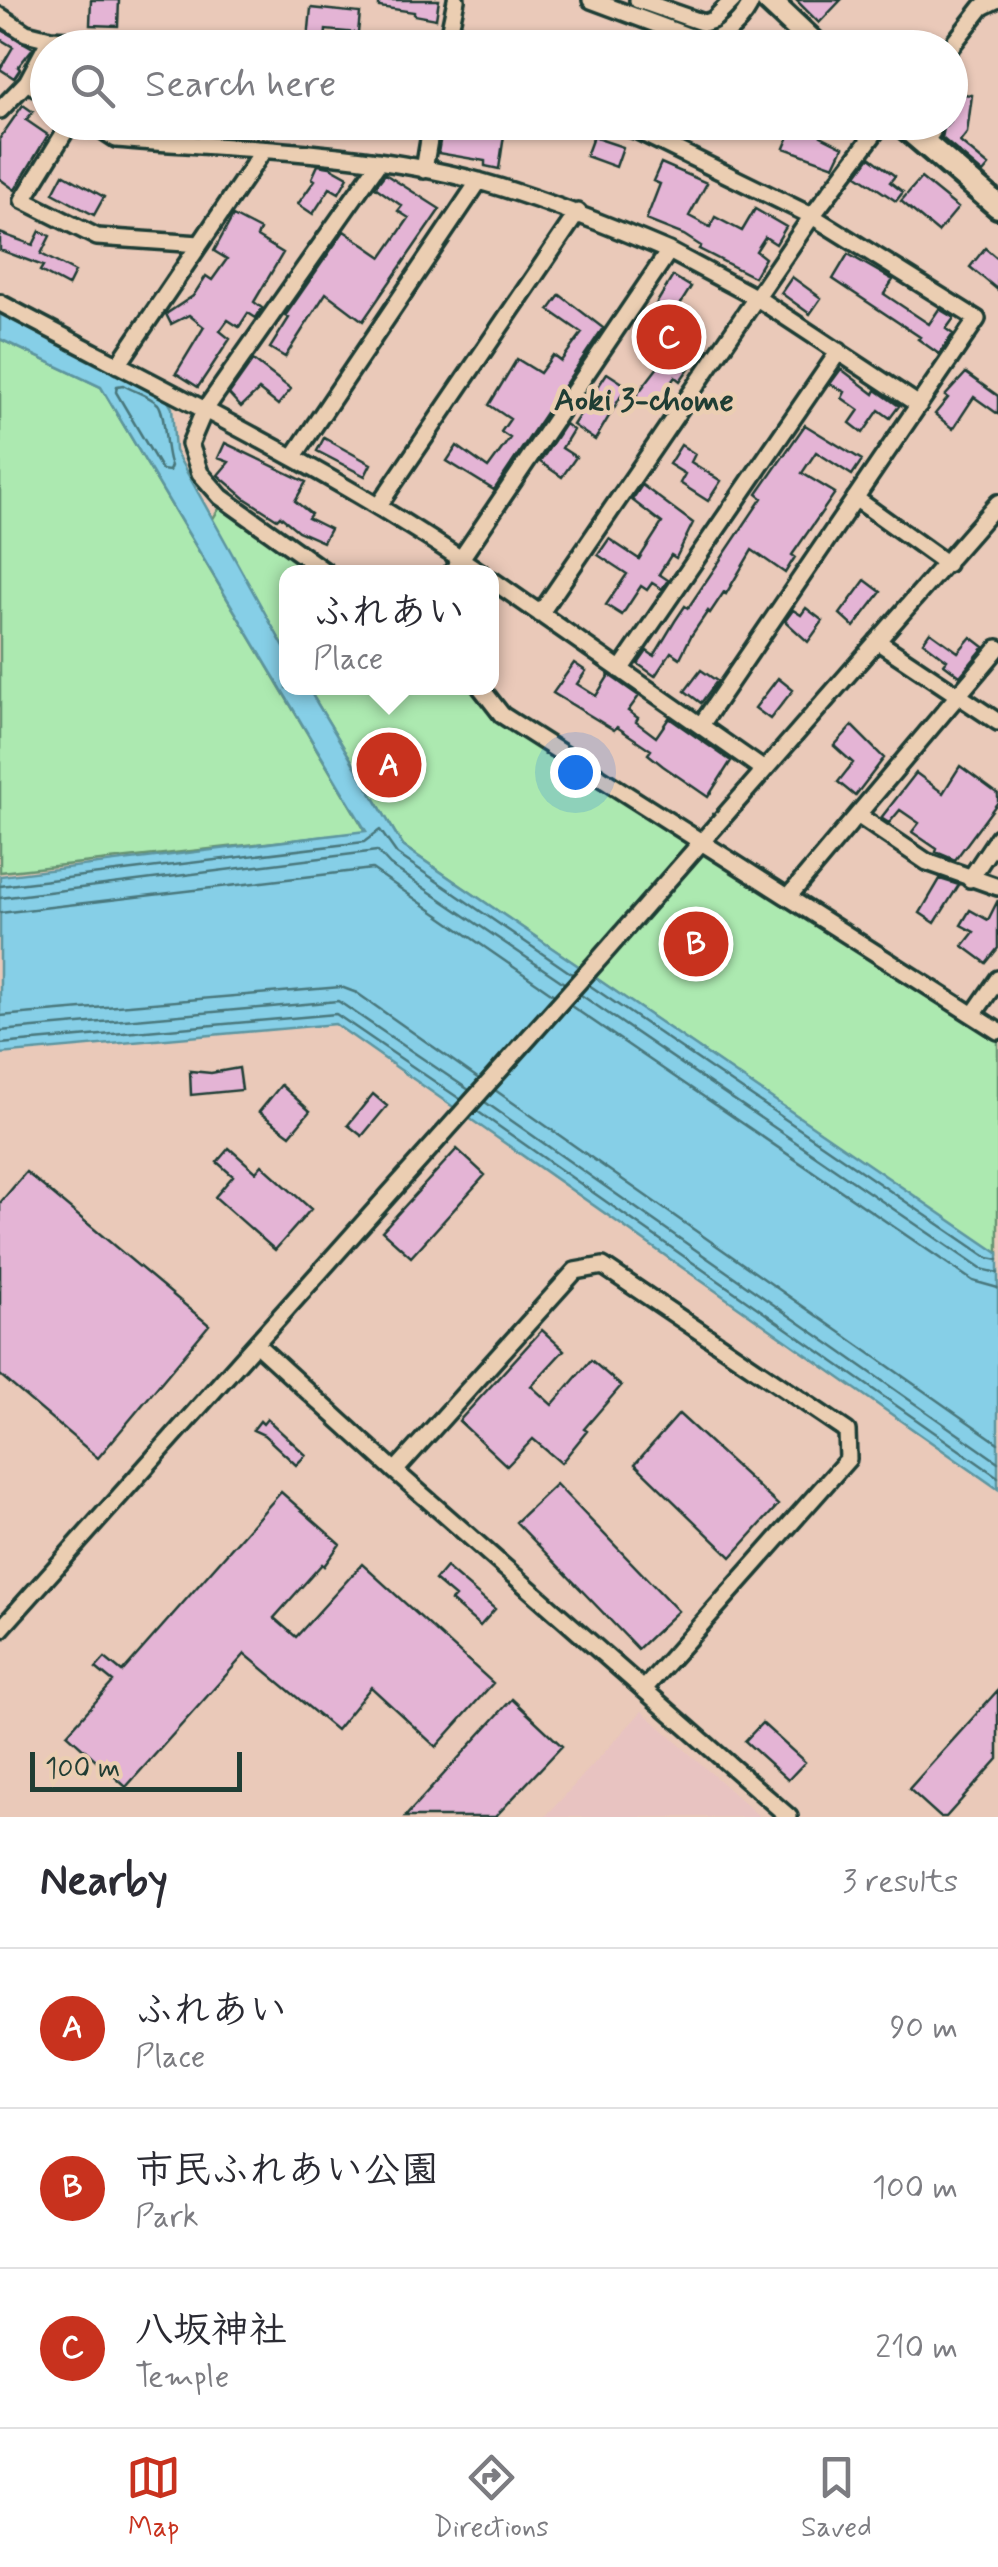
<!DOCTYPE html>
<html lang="en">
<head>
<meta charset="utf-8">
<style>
  :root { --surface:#fff; --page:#f2f2f3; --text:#2b2b33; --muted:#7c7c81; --line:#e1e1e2; --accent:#c8321e }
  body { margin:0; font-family:Mynerve,"Klee One",sans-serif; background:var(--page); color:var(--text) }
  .scale { position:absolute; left:30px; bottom:25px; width:212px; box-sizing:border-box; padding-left:10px; border:5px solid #1f3d34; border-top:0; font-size:28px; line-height:35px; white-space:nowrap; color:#1f3d34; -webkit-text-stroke:8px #ebceb2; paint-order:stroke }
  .you { position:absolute; left:575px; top:772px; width:35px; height:35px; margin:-25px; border:8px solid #fff; border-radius:50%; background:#1a73e8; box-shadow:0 0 0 15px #1a73e833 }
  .badge { display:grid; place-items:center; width:65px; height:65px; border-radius:50%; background:var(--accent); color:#fff; font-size:32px; font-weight:700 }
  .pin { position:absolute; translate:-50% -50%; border:5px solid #fff; box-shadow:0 2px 10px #0006 }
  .popup { position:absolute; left:279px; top:565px; width:220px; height:130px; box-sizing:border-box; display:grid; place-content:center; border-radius:20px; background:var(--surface); filter:drop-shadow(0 2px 8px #0005); font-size:32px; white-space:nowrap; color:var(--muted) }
  .popup b { font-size:38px; color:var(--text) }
  .popup::after { content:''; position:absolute; left:50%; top:100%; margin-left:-20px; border:20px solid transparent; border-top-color:var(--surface) }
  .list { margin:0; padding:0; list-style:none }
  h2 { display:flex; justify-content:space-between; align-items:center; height:130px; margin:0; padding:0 40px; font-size:42px }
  h2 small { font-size:32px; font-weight:400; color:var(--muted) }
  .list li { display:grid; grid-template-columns:65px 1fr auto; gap:30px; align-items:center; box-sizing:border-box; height:160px; padding:0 40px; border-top:2px solid var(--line) }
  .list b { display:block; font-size:38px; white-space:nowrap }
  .list p { margin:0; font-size:32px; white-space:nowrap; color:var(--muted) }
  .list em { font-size:32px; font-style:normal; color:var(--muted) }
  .icon { flex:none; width:55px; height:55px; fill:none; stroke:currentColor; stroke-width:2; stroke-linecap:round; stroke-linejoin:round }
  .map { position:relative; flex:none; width:998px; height:1817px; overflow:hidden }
  .search { position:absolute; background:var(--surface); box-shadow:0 2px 8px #0004; left:30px; right:30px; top:30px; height:110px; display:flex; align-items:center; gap:25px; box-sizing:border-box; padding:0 35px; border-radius:55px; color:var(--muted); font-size:38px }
  .sheet { height:610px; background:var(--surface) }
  nav { display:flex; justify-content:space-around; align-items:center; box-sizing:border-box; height:140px; border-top:2px solid var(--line); background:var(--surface); font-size:28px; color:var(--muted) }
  nav a { display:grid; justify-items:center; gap:5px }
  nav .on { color:var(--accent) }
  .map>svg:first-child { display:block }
  .built { fill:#e8c3c1 }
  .green { fill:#ace9b0; stroke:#669372; stroke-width:2.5 }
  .water { fill:#86cfe7; stroke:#5d959f; stroke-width:2.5 }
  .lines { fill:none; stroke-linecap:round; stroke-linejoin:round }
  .shore { stroke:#48777c; stroke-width:2.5 }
  .building { fill:#e4b4d5; stroke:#1f3d34; stroke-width:2.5 }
  .minor-casing { stroke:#1f3d34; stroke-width:22 }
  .highway-casing { stroke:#1f3d34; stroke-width:30 }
  .minor { stroke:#ebceb2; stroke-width:15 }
  .highway { stroke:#ebceb2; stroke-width:22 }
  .labels { text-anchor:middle; stroke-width:9; stroke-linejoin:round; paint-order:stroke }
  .neighbourhood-label { font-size:32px; font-weight:bold; fill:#1f3d34; stroke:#ebceb2 }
</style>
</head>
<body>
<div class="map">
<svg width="998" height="1817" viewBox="0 0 998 1817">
  <rect width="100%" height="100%" fill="#eac9b9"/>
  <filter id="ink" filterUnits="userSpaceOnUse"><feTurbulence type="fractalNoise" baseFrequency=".01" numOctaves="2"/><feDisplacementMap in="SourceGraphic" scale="20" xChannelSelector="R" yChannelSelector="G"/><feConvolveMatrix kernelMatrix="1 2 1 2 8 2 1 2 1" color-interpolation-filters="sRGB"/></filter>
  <g filter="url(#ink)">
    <path class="built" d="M642 1711 760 1817H545Z"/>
    <path class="green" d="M0 339 101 387 366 832 0 872Z
      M222 504 316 572H286V651L212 520Z
      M308 688H475L500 718 998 1041V1254L403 846Z"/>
    <path class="water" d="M0 312 165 396 172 408 175 451 286 651V688H308L403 846 998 1253V1489L335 1024 0 1054V876L366 831 101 387 0 339Z"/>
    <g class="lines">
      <path class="shore" d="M123 385C133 391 150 396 158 404 166 413 164 450 171 466L169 471 162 470 116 392 117 386Z
        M0 886 364 842 380 830 397 854 572 974
        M0 898 377 851 390 865 564 983
        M0 913 372 869 554 995
        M589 985 988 1258 998 1260
        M581 995 981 1269 998 1273
        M571 1006 973 1281 998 1288
        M0 1016 341 987 357 993 479 1079
        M0 1031 338 1001 469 1090
        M0 1044 336 1014 460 1099
        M495 1090 998 1443
        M485 1102 998 1462
        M477 1111 998 1477"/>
    </g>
    <path class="building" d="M91 0H119L118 26 90 25Z
      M379 0H439L436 19 414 15V12L379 7Z
      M796 0H841L819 23Z
      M311 8 360 13 358 33 326 30 325 41 308 40Z
      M0 29 33 48 18 67 20 69 14 78 0 69 13 47 0 39Z
      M954 93 972 95 967 133 960 142 989 166 983 173 942 138 944 128 950 122Z
      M23 105 33 112 26 120 48 135 15 190 0 179V138Z
      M478 122H506L499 169 485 166V161L438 153 442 130 476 135Z
      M795 122H828L821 136 843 147 834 166 784 148Z
      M593 137 623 147 616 167 586 156Z
      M870 157 895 176 890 182 903 192 896 201 857 175Z
      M661 163 707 183 689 216 710 227 715 217 742 231 755 209 786 227 776 244 765 237 756 251 765 258 754 277 699 249 701 246 684 235 646 220 660 184 653 181Z
      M318 165 330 167 348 177 339 193 330 188 313 214 298 204 315 180 312 178Z
      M63 174 104 197 94 215 53 193Z
      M385 174 440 209 363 321 326 293 285 357 270 348 289 318 285 316 344 231 382 257 409 218 398 211 402 206 375 187Z
      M921 178 958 208 938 232 901 201Z
      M233 216 260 230 257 237 283 253 254 302 262 308 256 318 248 313 239 327 228 320 220 331 230 339 198 387 176 373 204 327 189 315 171 324 166 314 193 296 206 276 212 280 227 259 214 251Z
      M40 231 50 236 41 254 75 272 68 286 40 271 43 266 0 250V233L33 245Z
      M985 248 998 259V290L970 267Z
      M848 254 893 280 884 294 929 324 939 309 954 318 946 329 953 334 939 354 918 339 920 337 833 279Z
      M673 276 691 287 669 322 684 332 669 355 689 368 680 381 675 377 651 409 635 397 658 367 643 356 657 333 644 324Z
      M792 277 821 298 810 314 781 293Z
      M560 295 603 328 494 490 447 461 457 446 488 468 510 438 501 432 510 419 489 405 517 359 540 373 553 355 561 361 582 333 549 310Z
      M253 360 291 389 278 405 259 390 241 407 229 394Z
      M841 369 874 394 876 390 899 406 890 418 879 410 863 433 850 423 859 410 842 398 845 392 830 384Z
      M607 373 627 386 595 440 573 425Z
      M966 373 998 396V414L974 397 953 429 935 414 948 398 945 396Z
      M565 424 573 430 562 448 576 457 562 477 540 462Z
      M805 425 862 460 852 475 816 452 802 473 835 493 792 555 795 557 785 573 752 550 726 594 724 592 710 613 708 611 691 636 680 658 671 652 655 676 638 664 647 651 654 656 675 621 685 606 688 608 762 498 757 494Z
      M324 438 371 464 365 476 317 451Z
      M225 443 306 482 295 501 311 514 308 518 330 529 323 542 298 531 280 516 277 519 246 499 218 475 229 462 218 458Z
      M681 445 695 454 691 462 721 481 708 501 680 483 685 474 669 464Z
      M642 485 693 523 676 558 671 555 659 574 668 580 662 589 652 583 647 590 641 586 622 615 606 605 627 574 598 555 609 539 639 559 662 523 632 500Z
      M865 580 881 592 854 627 840 614Z
      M806 608 823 621 808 642 785 621 793 610 801 615Z
      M930 632 958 652 971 637 984 647 960 676 944 664 947 660 923 642Z
      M574 663 586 671 577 684 596 696 609 675 639 696 628 711 638 718 636 722 656 737 669 718 731 761 708 797 663 766 648 754 651 750 617 727 614 730 553 693Z
      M701 670 717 681 701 703 685 691Z
      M778 678 793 690 770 719 755 708Z
      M852 726 884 758 855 796 838 782 853 763 834 746Z
      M960 766 998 794V802L955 860 936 852 937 849 912 832 919 823 900 810 889 823 881 818 916 773 943 793Z
      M940 879 959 885 935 923 920 913Z
      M998 900V948L986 963 963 946 974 932 961 925 970 910 988 920Z
      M239 1068 242 1090 191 1095 190 1071 211 1073Z
      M281 1085 310 1111 290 1135 259 1112Z
      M373 1094 387 1106 362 1136 348 1125Z
      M229 1148 256 1172 262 1165 311 1209 275 1250 215 1197 233 1176 217 1162Z
      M457 1149 485 1175 411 1257 382 1231Z
      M26 1172 209 1325 98 1458 0 1375V1203Z
      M542 1330 564 1350 531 1386 552 1405 591 1360 621 1386 584 1429 587 1431 561 1463 533 1439 507 1466 459 1421Z
      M679 1414 778 1505 731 1557 635 1464Z
      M267 1419 306 1455 296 1465 264 1435 253 1430 260 1421 263 1424Z
      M556 1484 678 1611 638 1649 516 1522Z
      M281 1492 340 1544 324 1566 322 1564 274 1618 296 1637 362 1564 493 1683 436 1747 371 1687 336 1730 245 1654 126 1787 67 1734 113 1682 96 1668 105 1658 122 1672Z
      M446 1567 495 1609 480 1626 451 1601 455 1597 435 1580Z
      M998 1690V1759L946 1817H940L909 1789Z
      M512 1699 562 1746 495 1817H405Z
      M762 1723 805 1762 788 1780 745 1741Z"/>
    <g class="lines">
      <defs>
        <path id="minor" d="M591 0 704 42C725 39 745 19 752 0
          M638 0 704 23 713 20 733 0
          M0 16 26 33 50 39 219 48
          M446 48 456 0
          M950 48 982 7 996 0
          M27 82 50 39
          M0 110 27 82 48 95
          M71 122 23 200 97 237 200 244
          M90 122 116 139C237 149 364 150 482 182 546 200 608 225 669 251L452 572
          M609 122 638 131 812 216 977 319 701 725
          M924 143 932 132 934 122
          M424 170 432 122
          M669 251 757 298 919 405
          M0 303C162 389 329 468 480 572
          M118 365 263 151
          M294 456 479 181
          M855 498 947 564
          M379 505 578 212
          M326 572 221 497 200 473 190 444 204 411 379 162
          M492 580 764 770
          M540 614 812 216 883 122
          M877 641 998 722
          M620 670 839 351
          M481 688 502 715 998 1031
          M859 816 927 862 998 887
          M970 879 998 837
          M789 896 998 648
          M973 1015 998 979
          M257 1345 395 1471 789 1817
          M395 1471 575 1271 603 1266 847 1431 848 1459 644 1689
          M0 1630 600 958 998 503"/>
        <path id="highway" d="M768 0 819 48
          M900 122 998 206"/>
      </defs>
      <use href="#minor" class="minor-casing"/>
      <use href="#highway" class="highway-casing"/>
      <use href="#minor" class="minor"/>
      <use href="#highway" class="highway"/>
    </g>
  </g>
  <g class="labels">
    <g class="neighbourhood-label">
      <text x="644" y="410">Aoki 3-chome</text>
    </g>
  </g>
</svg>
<div class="scale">100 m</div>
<div class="you"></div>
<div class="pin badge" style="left:389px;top:765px">A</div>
<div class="popup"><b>ふれあい</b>Place</div>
<div class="pin badge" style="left:696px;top:944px">B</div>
<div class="pin badge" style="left:669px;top:337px">C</div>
<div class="search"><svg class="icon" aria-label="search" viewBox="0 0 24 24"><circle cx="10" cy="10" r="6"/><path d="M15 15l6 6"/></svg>Search here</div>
</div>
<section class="sheet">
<h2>Nearby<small>3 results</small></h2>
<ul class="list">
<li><span class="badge">A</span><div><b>ふれあい</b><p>Place</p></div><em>90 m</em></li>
<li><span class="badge">B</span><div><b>市民ふれあい公園</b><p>Park</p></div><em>100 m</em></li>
<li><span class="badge">C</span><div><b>八坂神社</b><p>Temple</p></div><em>210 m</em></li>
</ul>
</section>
<nav>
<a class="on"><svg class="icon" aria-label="map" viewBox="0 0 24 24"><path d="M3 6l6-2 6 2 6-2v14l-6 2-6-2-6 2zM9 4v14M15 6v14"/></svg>Map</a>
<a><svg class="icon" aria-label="directions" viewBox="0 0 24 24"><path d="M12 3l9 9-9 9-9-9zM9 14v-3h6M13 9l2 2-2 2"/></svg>Directions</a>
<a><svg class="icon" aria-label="saved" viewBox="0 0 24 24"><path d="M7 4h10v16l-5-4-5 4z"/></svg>Saved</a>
</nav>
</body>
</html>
